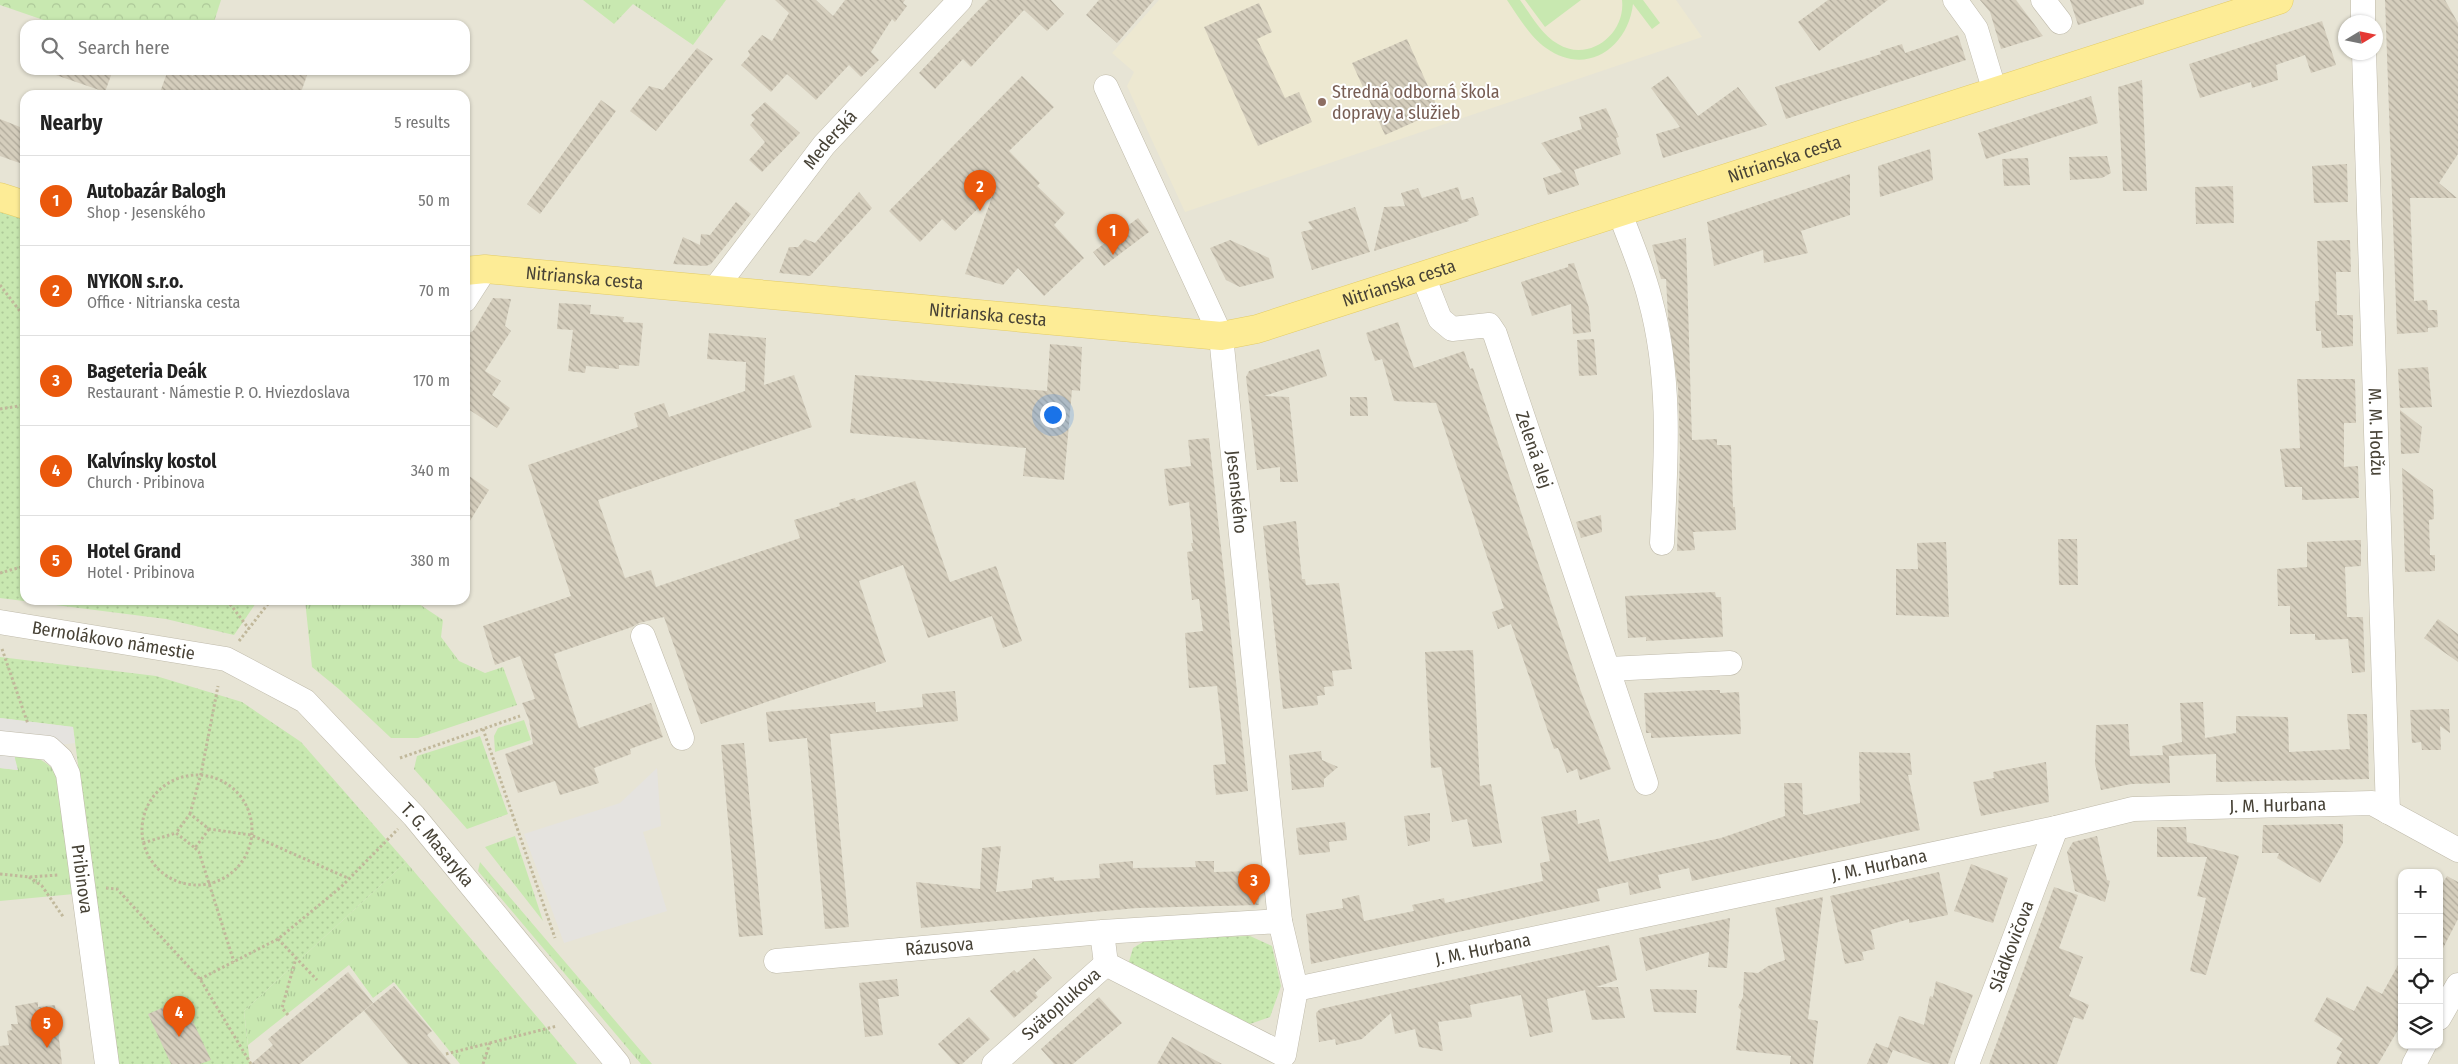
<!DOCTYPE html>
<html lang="en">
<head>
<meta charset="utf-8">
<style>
  :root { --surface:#fff; --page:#f6f6f6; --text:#222; --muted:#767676; --line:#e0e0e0; --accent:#ea580c }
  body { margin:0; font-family:"Fira Sans Condensed",sans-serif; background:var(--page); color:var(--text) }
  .controls { position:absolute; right:15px; bottom:15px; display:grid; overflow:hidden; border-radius:10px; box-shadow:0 1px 4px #0004 }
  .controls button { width:45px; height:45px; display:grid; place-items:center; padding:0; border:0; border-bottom:1px solid var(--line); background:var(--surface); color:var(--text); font:25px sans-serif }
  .compass { position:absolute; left:2338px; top:15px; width:45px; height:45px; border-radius:50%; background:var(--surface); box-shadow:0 1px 4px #0004; rotate:80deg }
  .you { position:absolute; left:1052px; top:414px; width:18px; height:18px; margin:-12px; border:4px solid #fff; border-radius:50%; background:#1a73e8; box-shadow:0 0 0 8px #1a73e833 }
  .badge { display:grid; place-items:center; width:32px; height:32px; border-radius:50%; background:var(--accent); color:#fff; font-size:16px; font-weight:700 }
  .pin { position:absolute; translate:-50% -41px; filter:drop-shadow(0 1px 2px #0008) }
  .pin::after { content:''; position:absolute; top:26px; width:18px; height:15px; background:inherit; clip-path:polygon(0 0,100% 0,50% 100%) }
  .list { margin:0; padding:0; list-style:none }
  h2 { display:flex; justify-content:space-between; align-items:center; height:65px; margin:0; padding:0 20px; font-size:21px }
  h2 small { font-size:16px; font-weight:400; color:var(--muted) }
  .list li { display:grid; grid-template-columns:32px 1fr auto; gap:15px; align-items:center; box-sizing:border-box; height:90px; padding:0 20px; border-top:1px solid var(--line) }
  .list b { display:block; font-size:19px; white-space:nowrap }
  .list p { margin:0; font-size:16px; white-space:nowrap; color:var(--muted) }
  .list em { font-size:16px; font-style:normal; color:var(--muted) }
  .icon { flex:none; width:28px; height:28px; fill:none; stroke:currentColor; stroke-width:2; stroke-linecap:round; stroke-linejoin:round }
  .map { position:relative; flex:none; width:2458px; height:1064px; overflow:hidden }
  .search { position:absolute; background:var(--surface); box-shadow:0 1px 4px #0004; left:20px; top:20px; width:450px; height:55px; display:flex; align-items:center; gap:12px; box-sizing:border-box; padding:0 18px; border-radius:15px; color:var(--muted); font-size:19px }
  .panel { position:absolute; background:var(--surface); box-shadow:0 1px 4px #0004; left:20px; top:90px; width:450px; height:515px; border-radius:15px }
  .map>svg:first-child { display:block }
  .residential { fill:#e7e4d5; fill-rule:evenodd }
  .education { fill:#ede8d1 }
  .grass { fill:url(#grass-tufts) }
  .forest { fill:url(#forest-crowns) }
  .park { fill:url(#park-dots) }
  .garden { fill:#c8e8b0 }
  .parking { fill:#e5e3df }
  .building { fill:url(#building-back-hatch) }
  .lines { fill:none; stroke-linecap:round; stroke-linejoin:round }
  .minor-casing { stroke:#bfbaaa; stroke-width:25 }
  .major-casing { stroke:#e3cc66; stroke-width:29 }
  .path { stroke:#c1b89b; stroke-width:3; stroke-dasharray:2.5 2.5; stroke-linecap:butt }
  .minor { stroke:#fff; stroke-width:24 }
  .major { stroke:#fdec96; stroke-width:28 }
  .education-dot { fill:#8d6e63; stroke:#fff; stroke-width:2 }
  .labels { text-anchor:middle; stroke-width:4; stroke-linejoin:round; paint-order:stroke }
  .education-label { font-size:18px; fill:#785e54; stroke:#fff; text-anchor:start }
  .street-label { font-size:18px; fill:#474236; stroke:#fff }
</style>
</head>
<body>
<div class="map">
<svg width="2458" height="1064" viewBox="0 0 2458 1064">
  <defs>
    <pattern id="grass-tufts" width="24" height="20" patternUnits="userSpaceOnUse" patternTransform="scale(1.25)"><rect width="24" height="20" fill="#c8e8b0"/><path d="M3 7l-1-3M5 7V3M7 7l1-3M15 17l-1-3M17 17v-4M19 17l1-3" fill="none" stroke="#adc898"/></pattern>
    <pattern id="forest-crowns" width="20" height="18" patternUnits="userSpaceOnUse" patternTransform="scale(1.25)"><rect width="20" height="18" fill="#c8e8b0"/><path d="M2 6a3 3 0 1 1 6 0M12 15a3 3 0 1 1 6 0" fill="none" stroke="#adc898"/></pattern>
    <pattern id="park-dots" width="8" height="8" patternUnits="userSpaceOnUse" patternTransform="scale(1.25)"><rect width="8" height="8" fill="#c8e8b0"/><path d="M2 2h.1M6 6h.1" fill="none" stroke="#adc898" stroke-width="1.8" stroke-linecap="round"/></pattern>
    <pattern id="building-back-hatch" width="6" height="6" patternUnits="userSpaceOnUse" patternTransform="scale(1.25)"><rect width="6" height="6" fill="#d5cebd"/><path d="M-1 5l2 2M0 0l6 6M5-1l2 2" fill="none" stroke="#afa99a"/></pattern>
  </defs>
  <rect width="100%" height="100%" fill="#f3f1e7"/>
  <path class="residential" d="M0 0H2458V1064H0ZM2346 22H2376V52H2346ZM25 25H465V70H25ZM25 95H465V600H25ZM2402 873H2439V1045H2402Z"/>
  <path class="education" d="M1159 0H1676L1702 37 1185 212 1127 86 1134 72 1112 53Z"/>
  <path class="grass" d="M583 0H726L693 45 633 4 614 24Z
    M305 600H413L443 620 441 637 459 661 485 673 503 667 517 705 418 738H391L340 690 312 667Z
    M524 720 531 740 495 752 494 736 498 728Z
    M480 736 508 814 467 829 414 769 417 756Z
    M13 751C32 755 44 758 56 773L74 894 0 901V768L17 770Z
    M515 836 543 921 485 847Z
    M406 862 577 1064H460L394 982 373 998 349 965 248 1045 244 1011Z
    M480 862 652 1064H641L478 871Z"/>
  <path class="forest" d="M0 0H221L213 25H58L0 5Z"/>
  <path class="park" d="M0 212 25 219V600H258L234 635 166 619 0 598Z
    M0 657 156 676 242 702 301 742 406 862 244 1011 250 1064H118L73 727 0 718Z
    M1250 936 1272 946 1281 986 1270 1017 1247 1025 1128 965 1133 948 1148 939Z"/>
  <path class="garden" d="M1507 0H1520C1531 15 1542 35 1558 44 1589 63 1626 34 1622 0H1643L1660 23 1652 29 1633 4C1628 48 1586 77 1546 48 1530 37 1518 16 1507 0Z
    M1525 0H1581L1545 27Z"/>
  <path class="parking" d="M0 718 73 727 75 743 13 751 18 770 0 768Z
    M657 768 661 826 643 832 667 911 564 943 524 834 620 803Z"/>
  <path class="building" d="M775 0H816L833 16 845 0H905L903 3 907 6 895 22 892 19 871 52 879 60 861 77 849 65 816 100 787 74 771 92 741 65 750 55 748 51 762 35 772 41 789 13Z
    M988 0H1051L1064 14 1047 31 1024 10 971 67 963 59 935 89 919 73Z
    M1099 0H1154L1117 43 1086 15Z
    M1828 0H1888L1819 51 1798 22Z
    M1980 0H2016L2043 36 2001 49 1990 12Z
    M2070 0H2144V4L2078 25Z
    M2385 0H2445L2458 23V154L2439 183 2457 198H2410L2414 301 2427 300 2428 310H2437L2438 327 2428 328V332L2397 334Z
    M1259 3 1272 32 1257 39 1285 98 1299 92 1312 122 1258 146 1204 27Z
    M2322 21 2336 65 2311 73 2305 55 2276 65 2278 80 2252 88 2251 82 2200 98 2189 64Z
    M1958 35 1966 60 1786 119 1775 87 1881 54 1880 51 1902 44 1905 53Z
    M1407 39 1439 111 1385 135 1352 63Z
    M697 48 713 59 656 131 630 111 649 86 663 90Z
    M50 70H113L105 92 50 73Z
    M168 70H178L193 76 194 70H309L300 95H159Z
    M1022 76 1054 107 1009 151 1040 183 1037 186 1065 213 1054 225 1084 258 1044 296 1018 268 1003 285 965 274 993 194 955 231 942 219 920 242 889 211Z
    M1668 76 1698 116 1738 87 1767 125 1663 158 1656 134 1680 127 1651 88Z
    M2142 80 2147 191H2123L2118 87Z
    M2091 96 2098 123 1986 159 1978 133Z
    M601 100 616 111 540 214 527 204Z
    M765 102 800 133 762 172 749 160 765 142 750 125 755 119 751 115Z
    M1606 108 1619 137 1616 138 1621 154 1574 170 1579 185 1548 195 1543 178 1562 172 1541 143 1582 129 1579 117Z
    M0 119 25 129V165L0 156Z
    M1930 149 1933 180 1880 197 1878 166Z
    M2107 156 2111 173 2102 178 2070 180 2069 157Z
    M2028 158 2030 185 2004 186 2002 159Z
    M2347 164 2348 202 2314 203 2312 166Z
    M1850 174V215L1801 231 1808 253 1764 263 1763 250 1714 266 1707 222Z
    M2233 186 2234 223 2196 224 2195 187Z
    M1458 187 1462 200 1473 197 1479 215 1468 219 1469 221 1374 251 1384 207 1405 206 1401 193 1418 188 1422 198Z
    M859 192 872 208 810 276 779 273 789 247H798L805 239 815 243Z
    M736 202 751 214 711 264 706 266 673 264 683 237 700 245 701 234 710 235Z
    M1355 207 1370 252 1312 270 1301 232 1313 229 1308 222Z
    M1138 218 1149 232 1104 266 1093 252Z
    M1686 238 1692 440 1717 439V445H1731L1733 507H1735L1736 530 1693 532 1695 550 1677 551 1680 451 1678 388 1668 317 1666 279H1661L1652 245Z
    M1230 240 1269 258 1274 278 1240 287 1226 280 1210 248Z
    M2350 240 2351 272H2336L2337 315H2353V346L2322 348 2321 331H2316L2315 301H2319L2317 241Z
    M1574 263 1589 308 1591 332 1573 334 1571 304 1532 316 1521 282 1568 267V264Z
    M493 298 511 299 505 326 511 331 485 371 501 381 492 395 510 408 497 428 465 407V344L469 333 473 331Z
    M559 303 591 305 590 314 624 317 623 322 643 323 639 366 619 365V369L586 366 585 373 568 371 573 330 557 329Z
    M1398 322 1414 368 1464 351 1470 369 1473 368 1580 689 1611 769 1580 780 1577 769 1567 773 1558 748 1554 749 1511 624 1498 629 1492 612 1504 608 1436 403 1394 401 1382 359 1375 361 1366 333Z
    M709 333 766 338 764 385 794 375 812 427 598 500 625 578 651 570 656 587 800 538 794 520 840 506 839 503 855 498 856 501 915 481 950 582 996 566 1022 641 1003 648 992 616 928 638 903 565 859 581 886 662 701 724 664 617 639 623 632 627 554 654 579 728 651 703 663 737 630 749 631 754 594 768 599 783 560 795 555 781 518 793 505 754 533 744 529 720 522 703 535 699 520 656 495 665 483 626 571 596 528 465 638 427 634 413 664 403 669 417 745 391 746 362 707 359Z
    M1594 339 1597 375 1579 376 1577 340Z
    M1050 344 1082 347 1080 391 1072 390 1064 480 1023 476 1026 448 850 433 855 375 1047 391Z
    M1319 349 1327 376 1264 396 1289 397 1298 482H1280V467L1257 470 1246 377 1249 371Z
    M2428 367 2432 407 2400 408 2398 369Z
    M2297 379H2355L2356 423H2344V467L2358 466 2359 498 2302 500V487H2285L2280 449 2300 448Z
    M1350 397H1367L1368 416H1350Z
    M2400 410 2422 427 2419 453 2401 454Z
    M1209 438 1248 791 1216 795 1213 765 1226 764 1217 686 1189 688 1185 633 1203 631 1199 599 1192 600 1187 552 1193 551 1191 543H1193L1189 502 1169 506 1164 469 1191 466 1188 440Z
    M2402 468 2433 490 2434 519 2429 520 2430 555H2435V571L2405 572Z
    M465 473 489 490 465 529Z
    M1601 515 1602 532 1581 538 1576 522Z
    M1296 521 1302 579H1305L1306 585 1339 583 1352 669 1332 671 1334 686 1324 687 1325 695 1317 696 1318 705 1283 709 1263 526Z
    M2058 539H2077L2078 585H2059Z
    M2361 540V566L2345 567 2347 617H2363L2365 672 2352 673 2348 639 2315 640V634H2290V606H2278L2277 569 2307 567V542Z
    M1946 542 1949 617 1896 615V569H1918L1917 543Z
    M1715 592 1716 597H1721L1723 637 1646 641V637L1628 638 1625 596Z
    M2438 619 2458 634V662L2424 638Z
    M1473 650 1480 786 1491 784 1502 843 1473 847 1467 819 1452 822 1441 767 1431 768 1425 652Z
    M1711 690H1720V693L1739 692 1741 734 1651 738V733H1646L1644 693Z
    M955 691 958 721 830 734 849 927 825 929 807 738 769 742 766 712 875 702 876 712 923 707 922 694Z
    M2203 702 2205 738 2236 733V716L2288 717 2289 752 2350 749 2347 714H2367L2369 779 2216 782V754L2169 756 2170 783 2131 784 2101 790 2095 764 2096 725 2128 724 2130 756 2163 755 2162 746 2182 742 2180 703Z
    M2449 709 2450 733 2440 726 2441 750H2422L2421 742 2412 743 2410 710Z
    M744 743 763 935 739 937 721 745Z
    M1321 751 1322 760 1338 767 1324 779V787L1292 790 1289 755Z
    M1859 752 1910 753 1912 775H1908L1920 830 1692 881 1689 868 1658 875 1661 888 1630 895 1628 882 1597 889 1600 901 1311 964 1306 914 1343 908 1342 899 1359 895 1364 921 1414 911 1412 905 1444 898 1445 903 1543 881 1540 863 1550 861 1541 817 1576 810 1578 824 1599 819 1609 862 1721 838 1785 816 1784 783H1802L1803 814 1806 815 1860 803Z
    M2046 762 2049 802 1981 816 1973 782 1994 778 1993 772Z
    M1430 813V841L1408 846 1404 816Z
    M1345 822 1347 840 1329 842 1330 852 1299 855 1296 828Z
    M2343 824V843L2320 883 2277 858 2279 853H2262L2263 825Z
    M2157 827H2186L2187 842 2239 856 2206 975 2190 971 2206 898 2197 896 2207 857H2157Z
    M2097 836 2107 880 2110 881 2105 902 2075 891 2067 852 2073 842Z
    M1001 846 996 892 1032 888V880L1054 877V881L1100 878 1099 864 1133 861V868L1196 867 1195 861H1214V872L1256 871 1259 905 1137 908 921 928 916 882 980 889 982 848Z
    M1971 864 2008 878 1993 923 1954 911Z
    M1939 872 1948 915 1909 923V919L1871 930 1875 949 1862 952 1864 960 1845 964 1830 896Z
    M2447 876 2458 882V919L2439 956V889Z
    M2054 887 2078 895 2059 948 2083 957 2069 996 2089 1005 2083 1020 2074 1017 2057 1064H1989Z
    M1823 897 1808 1019 1818 1021 1813 1064H1790L1791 1056 1736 1050 1741 1010 1738 1007 1743 997 1744 972 1758 973 1768 966 1785 960 1775 908Z
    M1730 918 1727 968 1708 967 1709 952 1646 971 1639 938Z
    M1609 945 1617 980 1596 987H1618L1625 1018 1592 1020 1585 990 1547 999 1553 1032 1530 1037 1521 995 1470 1005 1472 1017 1438 1022 1443 1051 1419 1047 1415 1029 1395 1034 1391 1013 1362 1039 1336 1045 1335 1039 1319 1042 1316 1013 1320 1009Z
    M1034 958 1052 978 1035 993 1038 997 1014 1018 990 991 1014 970 1017 973Z
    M2402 958V1023L2378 1064H2336L2342 1052 2336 1049 2343 1039 2314 1021 2327 997 2354 1011 2367 986 2382 994Z
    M348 972 373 1003 300 1064H251L273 1045 268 1039Z
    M897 979 899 996 878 999 883 1035 865 1037 859 983Z
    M1936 981 1973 995 1948 1064H1931L1888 1048 1899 1016 1924 1025 1930 996 1933 997Z
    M394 986 432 1031 427 1035 451 1064H408L364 1011Z
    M1650 989 1697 990 1696 1013 1654 1012Z
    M1099 997 1122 1023 1073 1064H1054L1041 1049Z
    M183 999V1000L211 1060 200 1064H171L148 1014Z
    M38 1002V1007L55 1005 62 1064H0V1046L9 1045 7 1031 12 1030 11 1024H18L15 1006Z
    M969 1017 990 1039 962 1064H956L938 1044Z
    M1172 1037 1222 1064H1157Z
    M1876 1043 1893 1050 1887 1064H1867Z"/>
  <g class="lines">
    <defs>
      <g id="minor">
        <path d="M1955 0 1976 29 1995 92"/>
        <path d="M2043 0 2060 22"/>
        <path d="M2363 0V22"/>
        <path id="s1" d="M2364 52 2388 812"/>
        <path id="s2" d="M1106 87 1221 336 1280 921"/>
        <path d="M1620 213C1630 241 1643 270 1650 299 1672 379 1666 461 1662 543"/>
        <path id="s3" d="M1423 276 1440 319 1452 329 1489 325 1495 334 1646 783"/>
        <path id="s4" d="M714 290 824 145 960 0"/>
        <path d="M465 300 485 269"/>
        <path id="s5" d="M0 622 226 659 305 701 414 816 618 1064"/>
        <path d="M643 636 682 738"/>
        <path d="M1609 669 1730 663"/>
        <path id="s6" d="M0 743 49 748 61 759 68 774 107 1064"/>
        <path id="s7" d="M776 961 1102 932 1280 921 1296 989 1284 1055 1106 964 1102 932"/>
        <path id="s8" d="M1296 989 2056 828 2133 809 2372 803 2458 850"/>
        <path d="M2439 1018 2458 985"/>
        <path id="s9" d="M994 1064 1106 964"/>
        <path id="s10" d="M1967 1064 2056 828"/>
        <path d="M2414 1064 2424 1045"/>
      </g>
      <g id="major">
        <path d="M0 197 25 205"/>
        <path id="s11" d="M465 271 485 269 1221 336 1257 329 2279 0"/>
      </g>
    </defs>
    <use href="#minor" class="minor-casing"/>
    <use href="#major" class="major-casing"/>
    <path class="path" d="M0 285 25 318
      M0 409 25 405
      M0 573 25 566
      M227 600 249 629
      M239 641 271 600
      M2 649 28 724
      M483 729 555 938
      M400 758 520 716
      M142 830a55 55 0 1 1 110 0a55 55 0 1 1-110 0Z
      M190 814 201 774 218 686
      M209 829 195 848 176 833 190 814 209 829 251 835 350 879
      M143 843 176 833
      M195 848 199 852 234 962
      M0 874 29 877 59 875
      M29 877 42 886 64 918
      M106 888 117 889 200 979 251 1064
      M278 939 317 980
      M200 979 278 939 341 887 398 829
      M288 1015 282 1008 296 958
      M446 1054 557 1026
      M483 1064 490 1043"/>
    <use href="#minor" class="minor"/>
    <use href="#major" class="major"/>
  </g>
  <circle class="education-dot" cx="1322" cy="102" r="5"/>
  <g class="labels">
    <g class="education-label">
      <text x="1332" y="98">Stredná odborná škola<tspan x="1332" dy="21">dopravy a služieb</tspan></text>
    </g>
    <g class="street-label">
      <text dy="6" stroke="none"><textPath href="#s4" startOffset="190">Mederská</textPath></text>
      <text dy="6" stroke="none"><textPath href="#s11" startOffset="1350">Nitrianska cesta</textPath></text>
      <text dy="6" stroke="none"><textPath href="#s11" startOffset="120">Nitrianska cesta</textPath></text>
      <text dy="6" stroke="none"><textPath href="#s11" startOffset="945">Nitrianska cesta</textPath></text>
      <text dy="6" stroke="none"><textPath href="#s11" startOffset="525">Nitrianska cesta</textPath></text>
      <text dy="6" stroke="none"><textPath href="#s1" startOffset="380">M. M. Hodžu</textPath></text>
      <text dy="6" stroke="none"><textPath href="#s3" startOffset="232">Zelená alej</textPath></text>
      <text dy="6" stroke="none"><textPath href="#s2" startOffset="431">Jesenského</textPath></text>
      <text dy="6" stroke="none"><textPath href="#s5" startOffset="115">Bernolákovo námestie</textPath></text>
      <text dy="6" stroke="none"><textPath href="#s8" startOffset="1001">J. M. Hurbana</textPath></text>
      <text dy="6" stroke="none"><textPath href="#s5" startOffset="514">T. G. Masaryka</textPath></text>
      <text dy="6" stroke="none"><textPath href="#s8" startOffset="596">J. M. Hurbana</textPath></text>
      <text dy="6" stroke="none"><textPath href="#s6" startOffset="188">Pribinova</textPath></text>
      <text dy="6" stroke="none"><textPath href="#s7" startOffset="164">Rázusova</textPath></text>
      <text dy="6" stroke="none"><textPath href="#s10" startOffset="126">Sládkovičova</textPath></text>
      <text dy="6" stroke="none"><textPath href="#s8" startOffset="191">J. M. Hurbana</textPath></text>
      <text dy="6" stroke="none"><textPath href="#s9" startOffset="90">Svätoplukova</textPath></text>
    </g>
  </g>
</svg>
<div class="controls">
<button>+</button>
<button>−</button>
<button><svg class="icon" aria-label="locate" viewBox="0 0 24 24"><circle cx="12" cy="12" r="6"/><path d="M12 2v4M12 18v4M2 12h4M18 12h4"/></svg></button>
<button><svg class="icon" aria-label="layers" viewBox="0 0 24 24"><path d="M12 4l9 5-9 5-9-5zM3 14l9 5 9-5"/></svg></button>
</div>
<svg class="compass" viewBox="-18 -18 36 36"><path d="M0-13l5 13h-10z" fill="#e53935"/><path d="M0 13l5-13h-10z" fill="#767676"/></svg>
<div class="you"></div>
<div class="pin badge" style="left:1113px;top:255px">1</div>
<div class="pin badge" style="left:980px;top:211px">2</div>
<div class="pin badge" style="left:1254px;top:905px">3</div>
<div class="pin badge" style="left:179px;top:1037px">4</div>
<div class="pin badge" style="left:47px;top:1048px">5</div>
<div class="search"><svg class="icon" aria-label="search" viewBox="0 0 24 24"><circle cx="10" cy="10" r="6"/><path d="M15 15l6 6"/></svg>Search here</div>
<section class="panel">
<h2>Nearby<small>5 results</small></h2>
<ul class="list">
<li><span class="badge">1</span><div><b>Autobazár Balogh</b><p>Shop · Jesenského</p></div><em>50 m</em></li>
<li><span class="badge">2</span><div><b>NYKON s.r.o.</b><p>Office · Nitrianska cesta</p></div><em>70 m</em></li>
<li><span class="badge">3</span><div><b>Bageteria Deák</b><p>Restaurant · Námestie P. O. Hviezdoslava</p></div><em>170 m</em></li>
<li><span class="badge">4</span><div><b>Kalvínsky kostol</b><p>Church · Pribinova</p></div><em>340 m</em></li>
<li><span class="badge">5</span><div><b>Hotel Grand</b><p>Hotel · Pribinova</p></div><em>380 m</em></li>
</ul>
</section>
</div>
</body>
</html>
